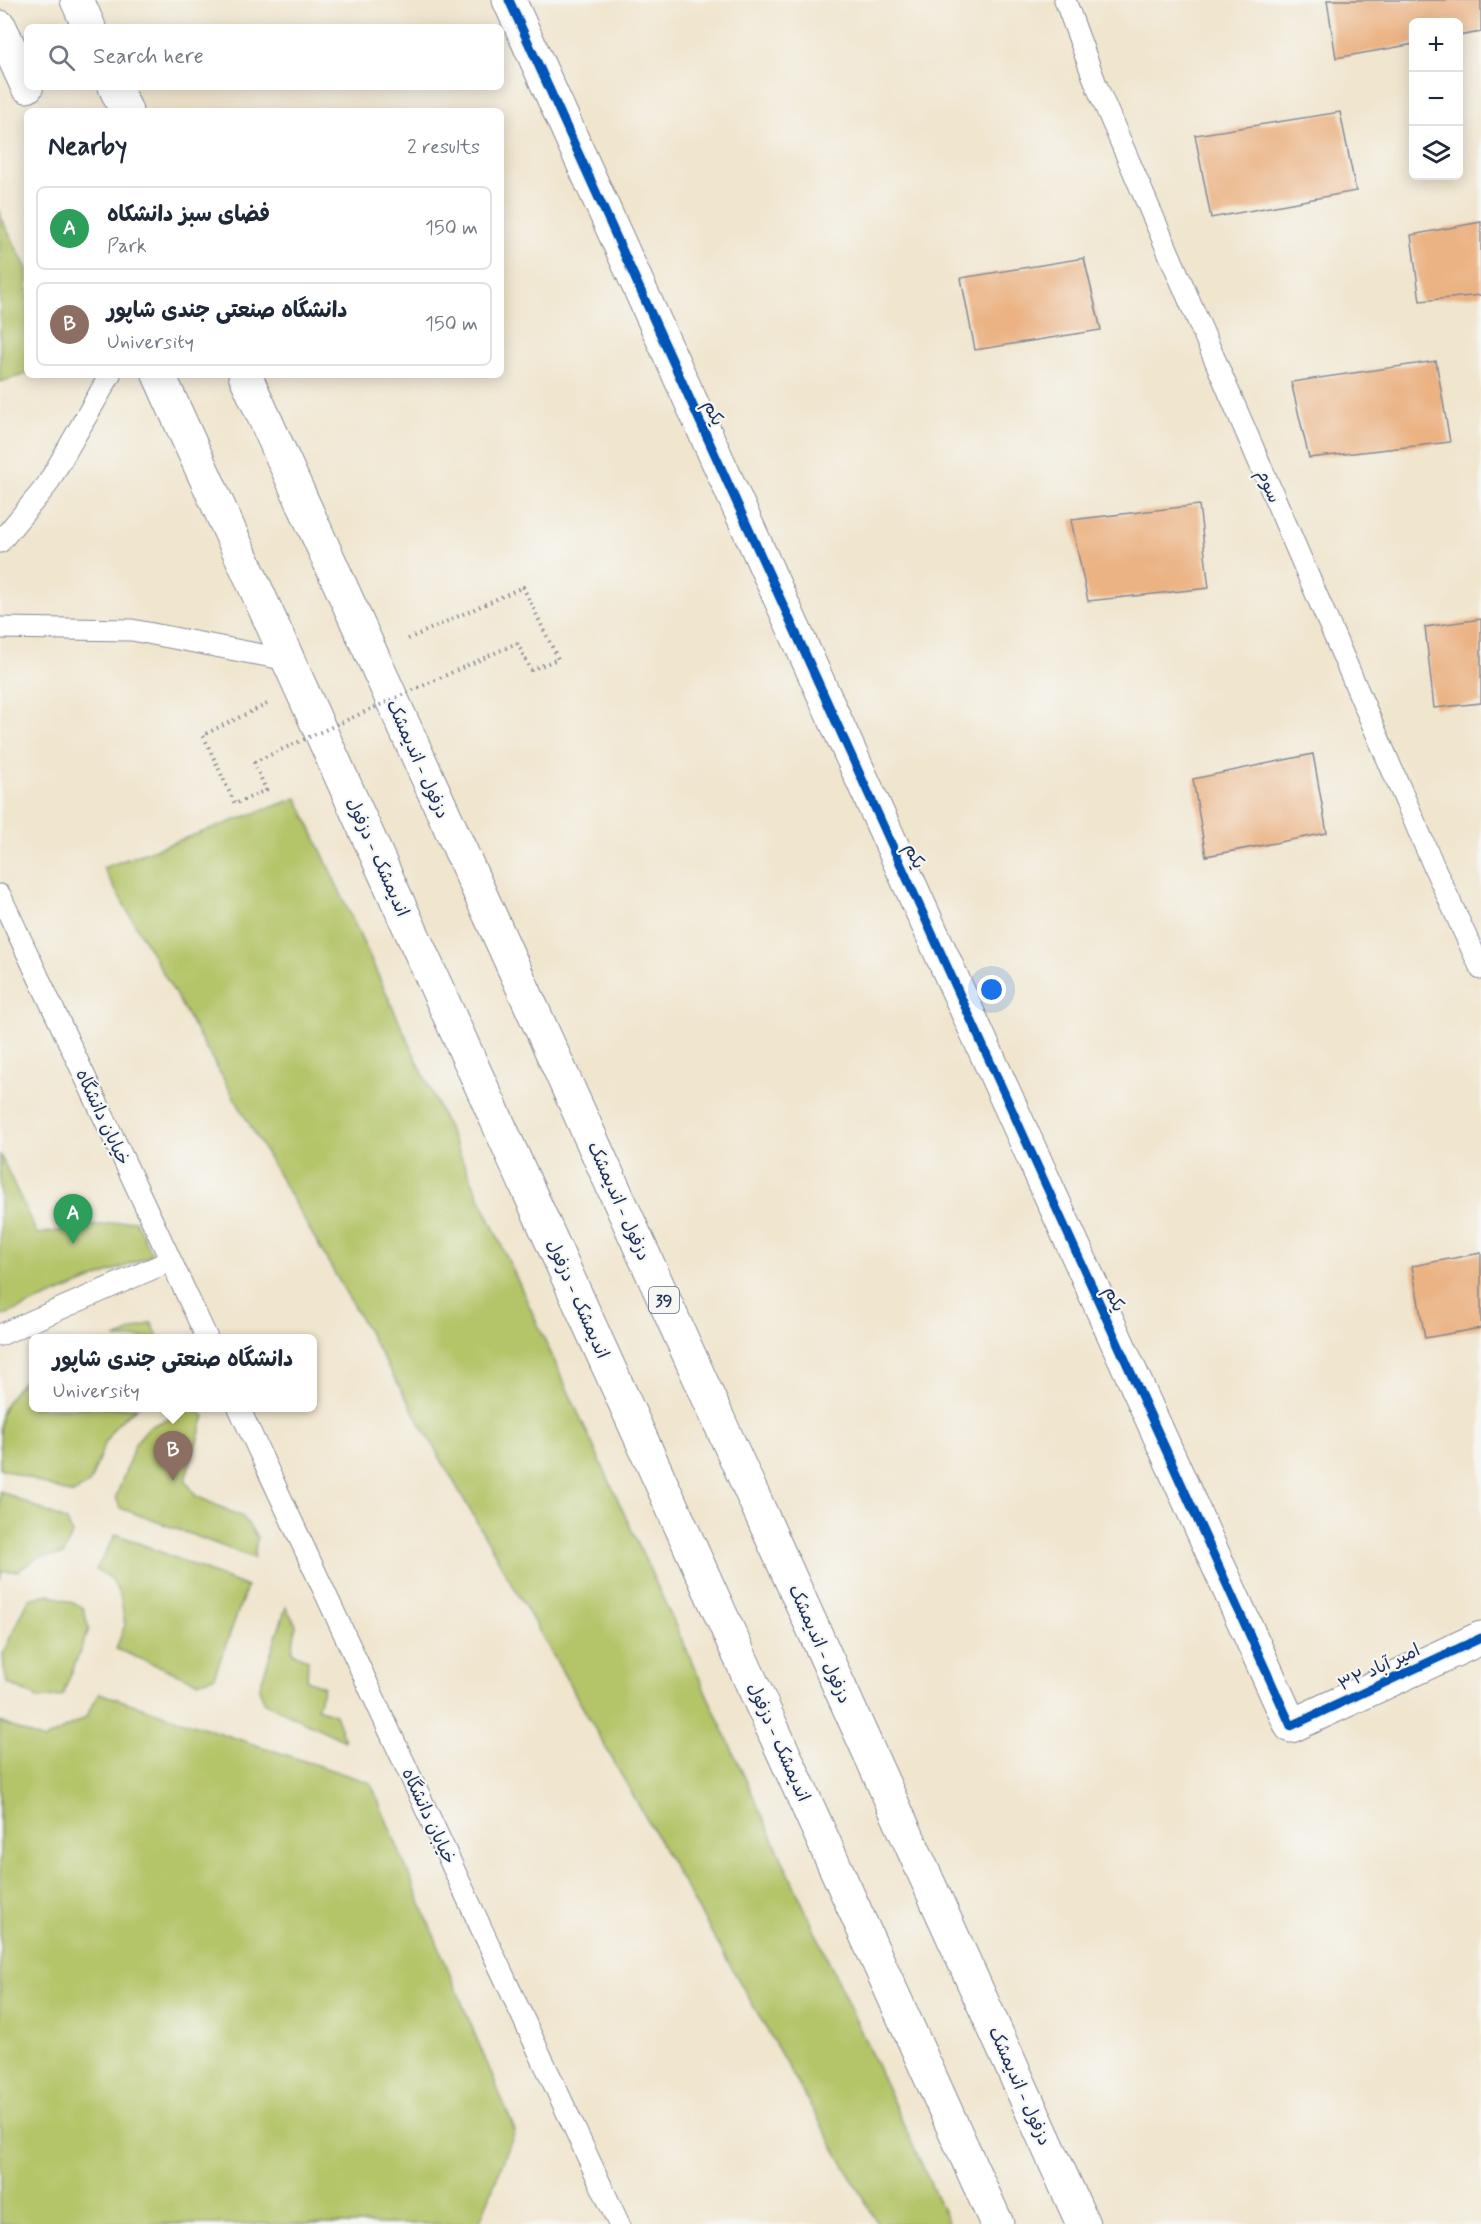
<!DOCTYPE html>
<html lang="en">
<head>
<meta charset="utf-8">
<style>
  :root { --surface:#fff; --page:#f2f2f3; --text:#1f2937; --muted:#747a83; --line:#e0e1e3; --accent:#1a73e8 }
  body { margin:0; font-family:Mynerve,"Playpen Sans Arabic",sans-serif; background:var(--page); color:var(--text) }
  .controls { position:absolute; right:18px; top:18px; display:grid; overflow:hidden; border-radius:9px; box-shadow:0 3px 15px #0003 }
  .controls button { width:54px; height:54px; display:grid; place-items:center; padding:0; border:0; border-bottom:2px solid var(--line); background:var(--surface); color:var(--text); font:30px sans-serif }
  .you { position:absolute; left:992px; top:990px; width:21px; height:21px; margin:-15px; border:4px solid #fff; border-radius:50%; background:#1a73e8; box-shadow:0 0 0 9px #1a73e833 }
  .badge { display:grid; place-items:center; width:39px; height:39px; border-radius:50%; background:var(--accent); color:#fff; font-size:20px; font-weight:700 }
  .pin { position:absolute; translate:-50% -50px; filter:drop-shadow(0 2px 3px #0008) }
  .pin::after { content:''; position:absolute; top:32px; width:21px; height:18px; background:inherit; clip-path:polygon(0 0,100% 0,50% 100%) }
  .popup { position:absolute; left:29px; top:1334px; width:288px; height:78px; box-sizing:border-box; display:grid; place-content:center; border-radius:9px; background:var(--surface); filter:drop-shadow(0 2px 4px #0005); font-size:20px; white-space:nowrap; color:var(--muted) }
  .popup b { font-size:22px; color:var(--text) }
  .popup::after { content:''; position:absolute; left:50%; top:100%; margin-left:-12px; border:12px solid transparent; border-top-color:var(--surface) }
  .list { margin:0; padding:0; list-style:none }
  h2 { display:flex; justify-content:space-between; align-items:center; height:78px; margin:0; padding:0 24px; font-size:26px }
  h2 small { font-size:20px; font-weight:400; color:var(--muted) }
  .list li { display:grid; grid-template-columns:39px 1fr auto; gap:18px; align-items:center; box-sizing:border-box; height:84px; margin:0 12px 12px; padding:0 12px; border:2px solid var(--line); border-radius:9px }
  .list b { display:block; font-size:22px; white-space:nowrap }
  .list p { margin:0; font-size:20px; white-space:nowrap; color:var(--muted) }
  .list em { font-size:20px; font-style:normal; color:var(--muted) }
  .icon { flex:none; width:33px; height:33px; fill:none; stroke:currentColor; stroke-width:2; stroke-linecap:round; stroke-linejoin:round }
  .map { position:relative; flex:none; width:1481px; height:2224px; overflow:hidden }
  .search { position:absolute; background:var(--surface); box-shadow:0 3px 15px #0003; left:24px; top:24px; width:480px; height:66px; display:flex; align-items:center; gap:15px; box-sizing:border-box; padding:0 21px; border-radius:9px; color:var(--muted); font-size:22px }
  .panel { position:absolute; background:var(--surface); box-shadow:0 3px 15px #0003; left:24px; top:108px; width:480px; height:270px; border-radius:9px }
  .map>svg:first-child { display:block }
  .green { fill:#b4c467; stroke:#687a62; stroke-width:1.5 }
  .building { fill:#ebb384 }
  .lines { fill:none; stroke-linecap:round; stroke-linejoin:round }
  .service-casing { stroke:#868a96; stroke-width:23 }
  .minor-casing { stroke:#868a96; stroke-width:35 }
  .primary-casing { stroke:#868a96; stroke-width:35 }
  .path { stroke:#868a96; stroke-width:4; stroke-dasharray:1.5 4.5; stroke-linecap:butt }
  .service { stroke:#fff; stroke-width:21 }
  .minor { stroke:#fff; stroke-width:33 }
  .primary { stroke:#fff; stroke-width:33 }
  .path-bridge { stroke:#868a96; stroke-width:4; stroke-dasharray:1.5 4.5; stroke-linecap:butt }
  .cycleway-casing { stroke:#f6f6f2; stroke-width:13 }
  .cycleway { stroke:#0057b8; stroke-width:9 }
  .labels { text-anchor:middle; stroke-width:4.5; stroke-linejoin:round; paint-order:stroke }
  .shield { fill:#f6f6f2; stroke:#5d6b8a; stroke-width:1.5 }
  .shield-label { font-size:16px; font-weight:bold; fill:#1b2f5e }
  .street-label { font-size:18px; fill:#1b2f5e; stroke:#f6f6f2 }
</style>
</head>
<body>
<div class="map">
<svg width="1481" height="2224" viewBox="0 0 1481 2224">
  <rect width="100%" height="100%" fill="#f6f6f2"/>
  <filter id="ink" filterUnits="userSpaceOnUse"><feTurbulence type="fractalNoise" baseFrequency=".0167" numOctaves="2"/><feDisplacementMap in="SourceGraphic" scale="12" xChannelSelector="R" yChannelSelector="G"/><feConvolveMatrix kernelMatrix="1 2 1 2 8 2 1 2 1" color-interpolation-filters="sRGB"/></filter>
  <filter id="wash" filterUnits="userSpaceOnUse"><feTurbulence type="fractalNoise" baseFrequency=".008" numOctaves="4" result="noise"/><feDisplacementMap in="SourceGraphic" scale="24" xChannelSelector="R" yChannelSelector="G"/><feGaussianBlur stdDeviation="1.35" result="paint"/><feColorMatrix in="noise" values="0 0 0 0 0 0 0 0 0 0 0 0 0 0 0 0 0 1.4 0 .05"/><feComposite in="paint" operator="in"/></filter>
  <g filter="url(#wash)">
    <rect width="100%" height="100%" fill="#f0e5cd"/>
    <path class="green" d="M0 210 1 218 27 269V374L0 382Z
      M297 798 949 2224H878L103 868Z
      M0 1154 37 1234 135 1220 152 1255 0 1317Z
      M151 1322 159 1338H115L151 1323Z
      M33 1375V1408H137C102 1431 105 1449 89 1484L72 1494 0 1468C0 1454 0 1427 1 1415 6 1400 19 1382 33 1375Z
      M193 1408 205 1416 185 1480 196 1496 243 1517 257 1537 254 1558 120 1508 116 1497 136 1442 149 1427Z
      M0 1491 67 1521 72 1534 63 1555 38 1557 18 1571H2L0 1579Z
      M116 1534 247 1587 214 1677 198 1682 116 1649 125 1625 121 1599 112 1579 96 1570Z
      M49 1594 83 1607 89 1629 62 1696 40 1699 7 1683 4 1669 3 1653 29 1599Z
      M286 1607 296 1625 292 1652 308 1660 307 1680 324 1687 317 1708 335 1714 345 1741 265 1703 259 1689Z
      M99 1693 371 1783 515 2131 479 2224H0V1722L43 1740 85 1718Z"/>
    <g id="blocks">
      <path class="building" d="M1327 0H1481V32L1458 36V22H1414V44L1336 58Z
        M1340 112 1356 191 1211 218 1195 135Z
        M1481 222V295L1420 301 1411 235Z
        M1084 258 1101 330 975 350 961 278Z
        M1436 361 1450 442 1309 458 1291 382Z
        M1199 505 1209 588 1088 601 1071 520Z
        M1481 619V703L1434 708 1425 627Z
        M1313 754 1327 833 1206 856 1193 779Z
        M1481 1253V1328L1425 1338 1412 1266Z"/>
    </g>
  </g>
  <g filter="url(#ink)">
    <use href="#blocks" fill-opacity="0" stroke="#868a96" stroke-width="1.5"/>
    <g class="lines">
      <defs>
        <path id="service" d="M1065 0 1097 87 1435 869 1481 969
          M0 542 47 485 110 375
          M0 628 132 630 288 660
          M0 895 207 1338
          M0 1335 170 1261
          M239 1408 619 2224"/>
        <path id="minor" d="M509 0 1291 1726 1481 1638"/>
        <path id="primary" d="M77 0 89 27
          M0 27 27 86
          M115 87 126 111
          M159 375 997 2224
          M245 375 1083 2224"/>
      </defs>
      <use href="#service" class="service-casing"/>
      <use href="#minor" class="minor-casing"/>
      <use href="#primary" class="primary-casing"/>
      <path class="path" d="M408 639 523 587 558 659 531 670 517 643
        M254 762 266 790 235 804 203 735 267 704"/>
      <use href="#service" class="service"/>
      <use href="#minor" class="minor"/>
      <use href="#primary" class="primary"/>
      <path class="path-bridge" d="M254 762 517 643"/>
      <defs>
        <path id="cycleway" d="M509 0 1291 1726 1481 1638"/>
      </defs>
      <use href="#cycleway" class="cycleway-casing"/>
      <use href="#cycleway" class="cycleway"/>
    </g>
  </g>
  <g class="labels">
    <rect class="shield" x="649" y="1287" width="30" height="26" rx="4.5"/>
    <g class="shield-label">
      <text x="664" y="1306">39</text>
    </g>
    <g class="street-label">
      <text transform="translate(714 413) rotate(66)" y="6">یکم</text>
      <text transform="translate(1269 486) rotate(67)" y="6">سوم</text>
      <text transform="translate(418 759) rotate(66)" y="6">دزفول - اندیمشک</text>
      <text transform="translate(915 856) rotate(66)" y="6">یکم</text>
      <text transform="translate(378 857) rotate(66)" y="6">اندیمشک - دزفول</text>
      <text transform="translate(103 1117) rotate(65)" y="6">خیابان دانشگاه</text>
      <text transform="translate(619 1201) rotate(66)" y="6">دزفول - اندیمشک</text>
      <text transform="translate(578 1299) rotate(66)" y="6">اندیمشک - دزفول</text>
      <text transform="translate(1115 1299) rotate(66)" y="6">یکم</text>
      <text transform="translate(820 1644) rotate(66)" y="6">دزفول - اندیمشک</text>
      <text transform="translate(1379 1667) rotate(-25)" y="6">۳۲ امیر آباد</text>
      <text transform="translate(779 1742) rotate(66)" y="6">اندیمشک - دزفول</text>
      <text transform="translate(429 1816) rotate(65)" y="6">خیابان دانشگاه</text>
      <text transform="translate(1020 2086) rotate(66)" y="6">دزفول - اندیمشک</text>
    </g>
  </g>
</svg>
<div class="controls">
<button>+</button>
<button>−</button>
<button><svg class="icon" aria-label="layers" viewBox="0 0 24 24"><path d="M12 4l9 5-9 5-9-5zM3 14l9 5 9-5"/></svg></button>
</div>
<div class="you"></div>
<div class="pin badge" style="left:73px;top:1244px;background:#2e9e5b">A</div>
<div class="pin badge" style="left:173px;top:1481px;background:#8d6e63">B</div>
<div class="popup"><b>دانشگاه صنعتی جندی شاپور</b>University</div>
<div class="search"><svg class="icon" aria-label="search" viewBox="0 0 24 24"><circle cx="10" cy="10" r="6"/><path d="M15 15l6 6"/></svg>Search here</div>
<section class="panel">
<h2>Nearby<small>2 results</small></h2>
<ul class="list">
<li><span class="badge" style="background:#2e9e5b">A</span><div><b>فضای سبز دانشکاه</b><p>Park</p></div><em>150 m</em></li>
<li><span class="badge" style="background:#8d6e63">B</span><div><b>دانشگاه صنعتی جندی شاپور</b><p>University</p></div><em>150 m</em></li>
</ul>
</section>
</div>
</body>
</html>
